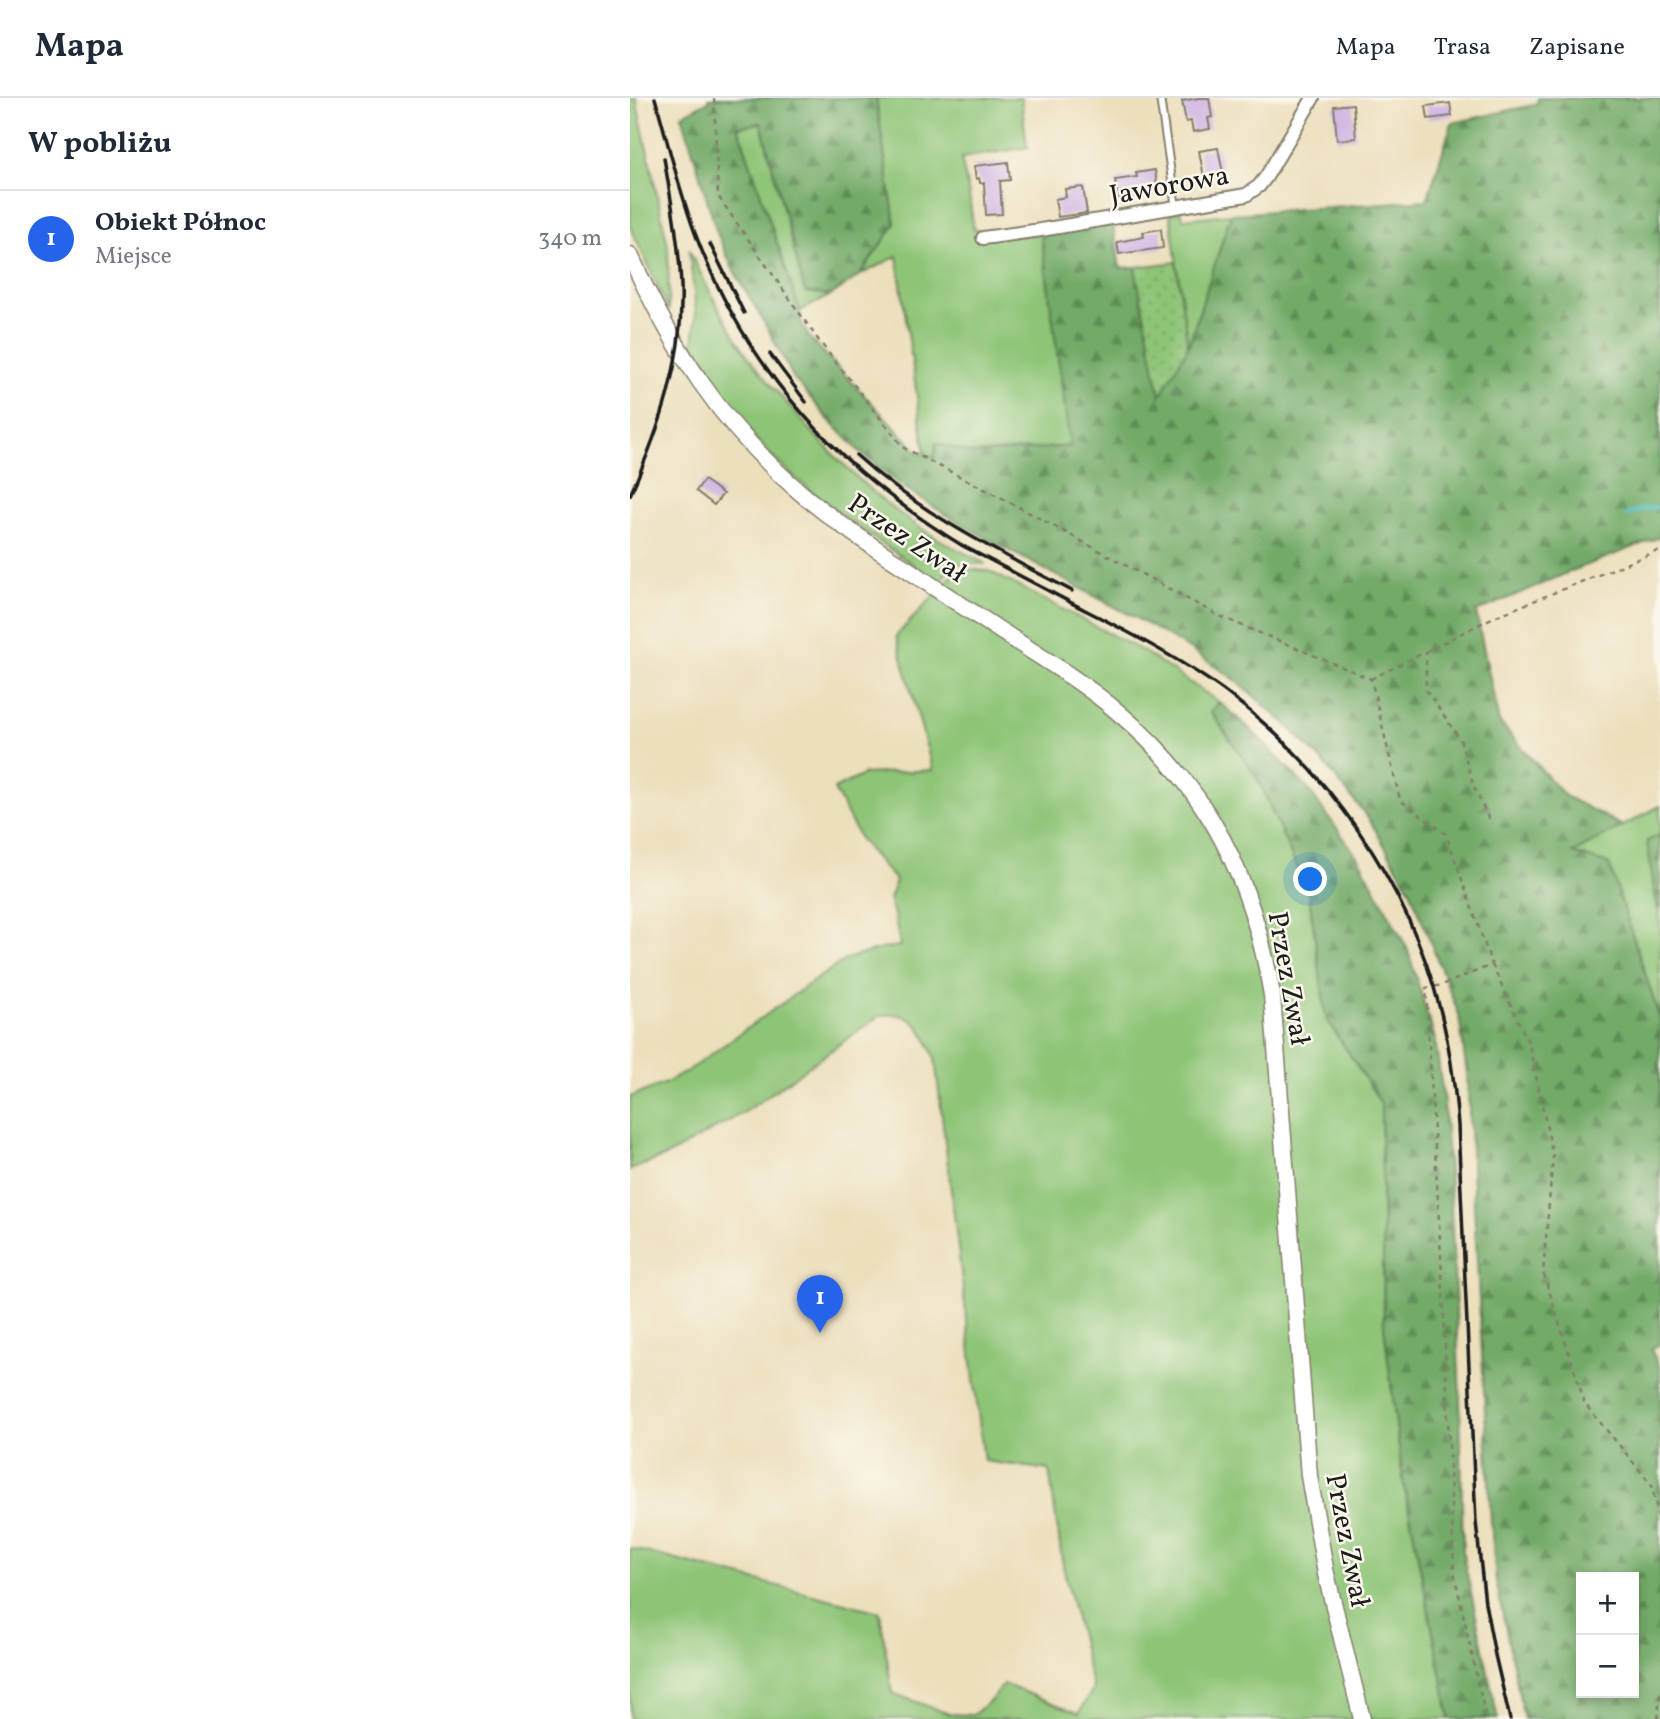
<!DOCTYPE html>
<html lang="pl">
<head>
<meta charset="utf-8">
<style>
  :root { --surface:#fff; --page:#f6f6f7; --text:#1f2937; --muted:#747a83; --line:#e0e1e3; --accent:#2563eb }
  body { margin:0; font-family:Vollkorn,serif; background:var(--page); color:var(--text) }
  .controls { position:absolute; right:21px; bottom:21px; display:grid; overflow:hidden; border-radius:0px; box-shadow:0 4px 10px #0003 }
  .controls button { width:63px; height:63px; display:grid; place-items:center; padding:0; border:0; border-bottom:2px solid var(--line); background:var(--surface); color:var(--text); font:35px sans-serif }
  .you { position:absolute; left:681px; top:782px; width:24px; height:24px; margin:-18px; border:5px solid #fff; border-radius:50%; background:#1a73e8; box-shadow:0 0 0 10px #1a73e833 }
  .badge { display:grid; place-items:center; width:46px; height:46px; border-radius:50%; background:var(--accent); color:#fff; font-size:23px; font-weight:700 }
  .pin { position:absolute; translate:-50% -58px; filter:drop-shadow(0 2px 4px #0008) }
  .pin::after { content:''; position:absolute; top:37px; width:24px; height:21px; background:inherit; clip-path:polygon(0 0,100% 0,50% 100%) }
  .list { margin:0; padding:0; list-style:none }
  h2 { display:flex; justify-content:space-between; align-items:center; height:91px; margin:0; padding:0 28px; font-size:30px }
  h2 small { font-size:23px; font-weight:400; color:var(--muted) }
  .list li { display:grid; grid-template-columns:46px 1fr auto; gap:21px; align-items:center; box-sizing:border-box; height:98px; padding:0 28px; border-top:2px solid var(--line) }
  .list b { display:block; font-size:26px; white-space:nowrap }
  .list p { margin:0; font-size:23px; white-space:nowrap; color:var(--muted) }
  .list em { font-size:23px; font-style:normal; color:var(--muted) }
  .map { position:relative; flex:none; width:1030px; height:1621px; overflow:hidden }
  header { display:flex; align-items:center; gap:42px; box-sizing:border-box; height:98px; padding:0 35px; background:var(--surface); border-bottom:2px solid var(--line) }
  header strong { font-size:33px }
  nav { display:flex; gap:38px; margin-inline-start:auto; font-size:24px }
  main { display:flex }
  aside { flex:1; background:var(--surface) }
  .map>svg:first-child { display:block }
  .green { fill:#8dc476; stroke:#547049; stroke-width:2 }
  .forest { fill:url(#forest-firs); stroke:#476342; stroke-width:2; fill-rule:evenodd }
  .garden { fill:url(#garden-dots); stroke:#547049; stroke-width:2 }
  .lines { fill:none; stroke-linecap:round; stroke-linejoin:round }
  .stream { stroke:#53bfce; stroke-width:3.5 }
  .building { fill:#d0b3e3 }
  .service-casing { stroke:#847e6c; stroke-width:10 }
  .minor-casing { stroke:#847e6c; stroke-width:16 }
  .tertiary-casing { stroke:#847e6c; stroke-width:19 }
  .path { stroke:#847e6c; stroke-width:2.5; stroke-dasharray:5 5; stroke-linecap:butt }
  .service { stroke:#fff; stroke-width:6 }
  .minor { stroke:#fff; stroke-width:12 }
  .tertiary { stroke:#fff; stroke-width:16 }
  .rail { stroke:#1c1c1c; stroke-width:3.5 }
  .labels { text-anchor:middle; stroke-width:5; stroke-linejoin:round; paint-order:stroke }
  .street-label { font-size:28px; fill:#1c1c1c; stroke:#fbf7ec }
</style>
</head>
<body>
<header>
<strong>Mapa</strong>
<nav><a>Mapa</a><a>Trasa</a><a>Zapisane</a></nav>
</header>
<main>
<aside>
<h2>W pobliżu<small></small></h2>
<ul class="list">
<li><span class="badge">1</span><div><b>Obiekt Północ</b><p>Miejsce</p></div><em>340 m</em></li>
</ul>
</aside>
<div class="map">
<svg width="1030" height="1621" viewBox="0 0 1030 1621">
  <defs>
    <pattern id="forest-firs" width="22" height="20" patternUnits="userSpaceOnUse" patternTransform="scale(1.75)"><rect width="22" height="20" fill="#72aa67"/><path d="M5 1l3.5 6h-7zM16 11l3.5 6h-7z" fill="#5d8a54"/></pattern>
    <pattern id="garden-dots" width="8" height="8" patternUnits="userSpaceOnUse" patternTransform="scale(1.75)"><rect width="8" height="8" fill="#8dc476"/><path d="M2 2h.1M6 6h.1" fill="none" stroke="#79a866" stroke-width="1.8" stroke-linecap="round"/></pattern>
  </defs>
  <rect width="100%" height="100%" fill="#fbf7ec"/>
  <filter id="ink" filterUnits="userSpaceOnUse"><feTurbulence type="fractalNoise" baseFrequency=".0143" numOctaves="2"/><feDisplacementMap in="SourceGraphic" scale="14" xChannelSelector="R" yChannelSelector="G"/><feConvolveMatrix kernelMatrix="1 2 1 2 8 2 1 2 1" color-interpolation-filters="sRGB"/></filter>
  <filter id="wash" filterUnits="userSpaceOnUse"><feTurbulence type="fractalNoise" baseFrequency=".00686" numOctaves="4" result="noise"/><feDisplacementMap in="SourceGraphic" scale="28" xChannelSelector="R" yChannelSelector="G"/><feGaussianBlur stdDeviation="1.57" result="paint"/><feColorMatrix in="noise" values="0 0 0 0 0 0 0 0 0 0 0 0 0 0 0 0 0 1.4 0 .05"/><feComposite in="paint" operator="in"/></filter>
  <g filter="url(#wash)">
    <rect width="100%" height="100%" fill="#ecdfbc"/>
    <path class="green" d="M0 0H6L38 148 39 213 0 128Z
      M246 0H391L397 49H400L331 60 339 97 343 127 344 131 351 134 353 140 411 136 441 348 343 356 306 345 304 360 295 355 267 158 230 177 265 126Z
      M131 24 175 194 201 197 170 213 108 29Z
      M551 113 553 121 601 116 558 249 540 116Z
      M59 151C74 185 92 217 112 249 126 271 145 291 162 311 202 357 247 404 300 436 318 447 337 456 356 466H322L310 485C263 453 215 422 171 385 132 353 102 312 71 274L76 269 63 249 66 213Z
      M340 471 359 473 513 553 589 604 581 614 628 681 679 797 696 920 751 1005 754 1228 773 1382 820 1621H0V1450L250 1514 262 1595 319 1616 343 1617 361 1602 373 1586 449 1615 463 1591 433 1468 419 1372 354 1363 305 961C294 933 284 910 249 918L118 1012 36 1058 0 1072V999L36 985 59 972 189 879 217 861 250 851 270 848 265 820 259 801 266 783 231 743 204 691 235 676 303 672 266 538 325 475Z
      M1030 708V737L1017 743 1026 804 1030 815V921L979 766 942 755Z"/>
    <path class="forest" d="M78 0H246L265 126 230 177 201 197 175 194 131 25 108 29 170 213 171 224 179 239 290 356 295 355 304 360 306 345 343 356 440 348 411 136 483 126 490 170 505 169 530 296 558 249 601 116 797 102 822 25 907 6 908 0H1030V439L944 472 846 514 869 624 935 698 993 728 943 755 979 766 1030 921V1246L1021 1251 1030 1271V1621H894L866 1483 861 1424 837 977 829 917 780 792 739 721 693 664 656 626 604 581 558 550 504 519 367 446 313 415 269 386 231 355 198 321 163 279 139 233 103 171 87 135 52 17 79 3ZM951 1479H1004V1595H951Z
      M589 604 618 629 678 691 729 761 777 850 805 941 814 1005 820 1087 830 1298 833 1457 868 1621H820L773 1382 754 1228 751 1005 696 920 679 797 628 681 581 614Z
      M1030 737V815L1026 804 1017 743Z"/>
    <path class="garden" d="M546 164 558 249 530 298 505 169Z"/>
    <g class="lines">
      <path class="stream" d="M996 417 1012 411 1030 409"/>
    </g>
    <g id="blocks">
      <path class="building" d="M569 0H579L582 19 578 20 580 31 563 34 561 23 556 24 552 3Z
        M820 5 822 18 798 21 796 8Z
        M723 6 726 40 707 42 704 8Z
        M588 50 593 75 574 79 569 53Z
        M378 64 380 82 370 83 372 116 356 117 354 85H350L349 80 346 81 344 68Z
        M525 72 528 94 488 101 485 82 507 79 506 75Z
        M453 89 457 115 428 119 425 101 436 99 435 91Z
        M531 131 533 150 489 156 487 144 514 139 513 134Z
        M74 382 93 396 84 407 66 393Z"/>
    </g>
  </g>
  <g filter="url(#ink)">
    <use href="#blocks" fill-opacity="0" stroke="#847e6c" stroke-width="2"/>
    <g class="lines">
      <defs>
        <path id="service" d="M530 0 546 110"/>
        <path id="minor" d="M353 140 411 132 616 97 629 88 636 79 683 0"/>
        <path id="tertiary" d="M0 157C42 250 93 329 171 395 206 425 245 450 283 475 320 500 357 524 394 548 427 569 460 590 489 615 580 692 623 782 642 897L679 1378 696 1476 732 1621"/>
      </defs>
      <use href="#service" class="service-casing"/>
      <use href="#minor" class="minor-casing"/>
      <use href="#tertiary" class="tertiary-casing"/>
      <path class="path" d="M84 0 88 98 189 243 274 350 374 401 589 518 741 581 770 702 816 736 862 867 812 887 796 890 813 1195 824 1474 856 1621
        M796 552V592L830 641 844 689 861 726
        M741 581 864 519 1030 452
        M862 867 899 946 923 1058 913 1174 955 1306 1022 1387 1030 1428
        M1028 1621 1030 1595"/>
      <use href="#service" class="service"/>
      <use href="#minor" class="minor"/>
      <use href="#tertiary" class="tertiary"/>
      <path class="rail" d="M25 0C39 48 50 97 68 143 120 277 212 374 333 448 374 469 415 491 455 512 503 536 550 561 593 592 698 670 778 785 810 911 820 949 825 988 828 1027L846 1424 855 1505 865 1557 880 1621
        M80 146 114 215
        M140 256 176 304
        M226 357C291 416 365 452 442 493
        M0 397C30 331 54 262 51 187 49 145 41 102 34 60"/>
    </g>
  </g>
  <g class="labels">
    <g class="street-label">
      <text transform="translate(539 86) rotate(-10)" y="10">Jaworowa</text>
      <text transform="translate(278 439) rotate(34)" y="10">Przez Zwał</text>
      <text transform="translate(660 880) rotate(80)" y="10">Przez Zwał</text>
      <text transform="translate(719 1442) rotate(79)" y="10">Przez Zwał</text>
    </g>
  </g>
</svg>
<div class="controls">
<button>+</button>
<button>−</button>
</div>
<div class="you"></div>
<div class="pin badge" style="left:190px;top:1235px">1</div>
</div>
</main>
</body>
</html>
